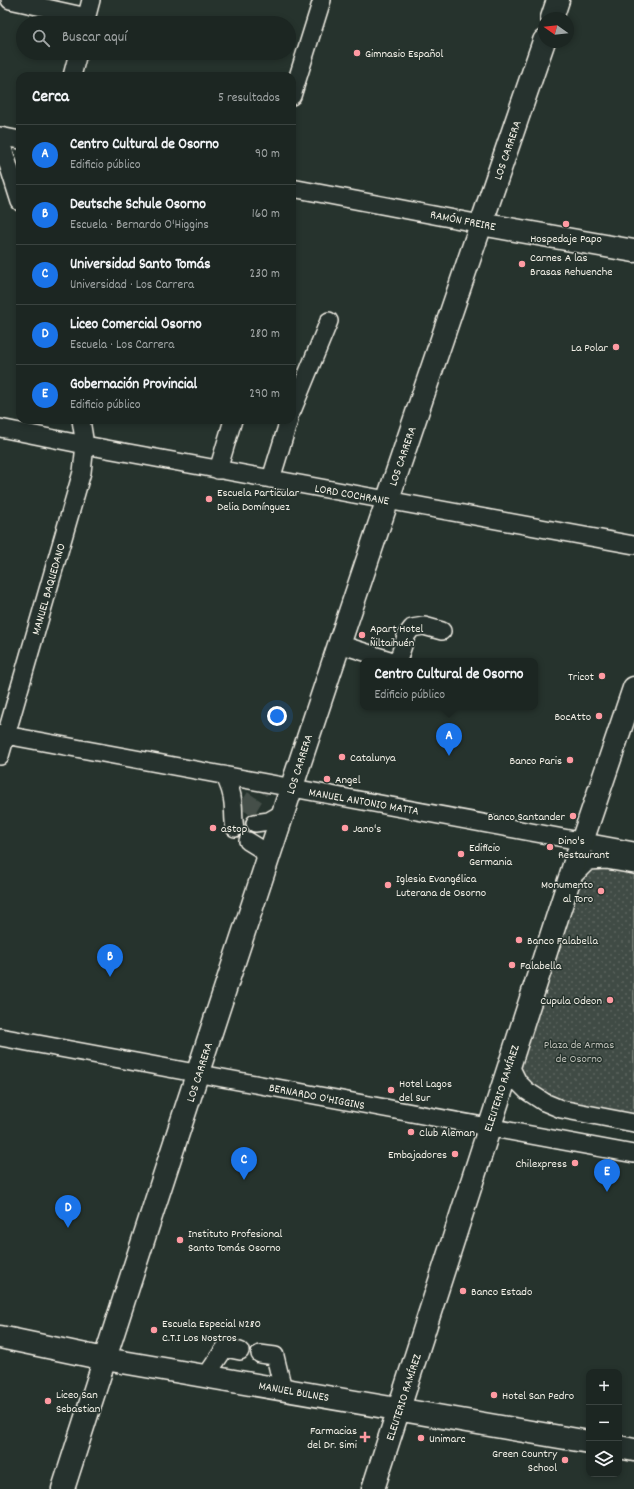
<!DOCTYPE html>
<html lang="es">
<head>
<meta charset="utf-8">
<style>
  :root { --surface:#1c2622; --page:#29322f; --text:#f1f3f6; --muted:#a0a5a5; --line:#3a4340; --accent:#1a73e8 }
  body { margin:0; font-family:Dekko,sans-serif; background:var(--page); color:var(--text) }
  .controls { position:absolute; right:12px; bottom:12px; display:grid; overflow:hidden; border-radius:8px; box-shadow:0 2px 6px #0003 }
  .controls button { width:36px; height:36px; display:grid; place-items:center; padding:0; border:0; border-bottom:1px solid var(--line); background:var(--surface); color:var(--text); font:20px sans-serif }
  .compass { position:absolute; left:538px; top:12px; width:36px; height:36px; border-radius:50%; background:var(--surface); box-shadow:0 2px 6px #0003; rotate:285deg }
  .you { position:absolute; left:277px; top:716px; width:14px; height:14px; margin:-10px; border:3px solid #fff; border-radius:50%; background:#1a73e8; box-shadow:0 0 0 6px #1a73e833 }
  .badge { display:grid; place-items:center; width:26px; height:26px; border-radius:50%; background:var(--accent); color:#fff; font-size:13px; font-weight:700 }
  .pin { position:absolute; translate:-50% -33px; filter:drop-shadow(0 1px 2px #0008) }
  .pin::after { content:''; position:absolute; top:21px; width:14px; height:12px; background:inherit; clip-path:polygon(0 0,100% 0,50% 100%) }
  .popup { position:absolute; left:360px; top:658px; width:178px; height:52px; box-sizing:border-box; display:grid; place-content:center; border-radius:8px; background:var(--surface); filter:drop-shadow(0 1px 3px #0005); font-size:13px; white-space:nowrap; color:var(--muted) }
  .popup b { font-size:15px; color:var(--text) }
  .popup::after { content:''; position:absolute; left:50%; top:100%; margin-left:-8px; border:8px solid transparent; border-top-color:var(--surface) }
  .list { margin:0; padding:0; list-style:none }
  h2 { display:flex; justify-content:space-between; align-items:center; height:52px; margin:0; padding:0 16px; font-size:17px }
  h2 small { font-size:13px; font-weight:400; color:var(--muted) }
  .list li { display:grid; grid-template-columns:26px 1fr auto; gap:12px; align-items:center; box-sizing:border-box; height:60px; padding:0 16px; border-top:1px solid var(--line) }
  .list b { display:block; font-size:15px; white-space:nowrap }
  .list p { margin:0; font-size:13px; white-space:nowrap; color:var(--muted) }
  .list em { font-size:13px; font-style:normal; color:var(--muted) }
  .icon { flex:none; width:22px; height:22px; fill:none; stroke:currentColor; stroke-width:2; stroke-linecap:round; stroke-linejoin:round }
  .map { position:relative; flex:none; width:634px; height:1489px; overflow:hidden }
  .search { position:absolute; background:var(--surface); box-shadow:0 2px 6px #0003; left:16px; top:16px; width:280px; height:44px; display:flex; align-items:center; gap:10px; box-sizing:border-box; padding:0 14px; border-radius:22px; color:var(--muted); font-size:15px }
  .panel { position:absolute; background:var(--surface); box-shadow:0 2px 6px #0003; left:16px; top:72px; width:280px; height:352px; border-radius:12px }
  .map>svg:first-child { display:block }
  .park { fill:url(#park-dots); stroke:#9a9e96 }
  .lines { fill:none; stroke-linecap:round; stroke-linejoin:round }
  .minor-tunnel { stroke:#455049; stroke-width:17; stroke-dasharray:17 8; stroke-linecap:butt }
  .minor-casing { stroke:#f4f1e8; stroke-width:20 }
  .major-casing { stroke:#f4f1e8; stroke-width:25 }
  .minor { stroke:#26332d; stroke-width:17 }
  .major { stroke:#26332d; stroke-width:22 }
  .poi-dot { fill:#ff9aa2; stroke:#26332d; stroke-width:1.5 }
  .labels { text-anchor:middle; stroke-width:3; stroke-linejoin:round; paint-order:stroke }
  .poi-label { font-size:12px; fill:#f4f1e8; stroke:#26332d; text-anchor:start }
  .street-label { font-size:12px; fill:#f4f1e8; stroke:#26332d }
  .park-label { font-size:12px; fill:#bebfb7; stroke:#26332d }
</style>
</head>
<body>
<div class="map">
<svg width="634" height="1489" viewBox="0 0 634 1489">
  <defs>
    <pattern id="park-dots" width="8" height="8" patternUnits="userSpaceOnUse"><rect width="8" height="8" fill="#414b45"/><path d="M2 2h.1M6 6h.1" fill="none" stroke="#5d6560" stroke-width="1.8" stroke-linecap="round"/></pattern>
  </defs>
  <rect width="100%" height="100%" fill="#26332d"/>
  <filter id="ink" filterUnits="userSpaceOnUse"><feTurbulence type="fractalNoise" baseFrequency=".025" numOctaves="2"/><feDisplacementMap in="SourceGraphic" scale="8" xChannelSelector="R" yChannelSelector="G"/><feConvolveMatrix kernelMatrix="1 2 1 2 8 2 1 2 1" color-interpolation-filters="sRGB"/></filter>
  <g filter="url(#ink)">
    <path class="park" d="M590 866 634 871V1117L552 1102 520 1074 517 1064 574 877Z"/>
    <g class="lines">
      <path class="minor-tunnel" d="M240 836C241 819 254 793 267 783"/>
      <defs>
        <path id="minor" d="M10 0 87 17
          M85 23 91 0
          M72 76 78 53
          M292 96 322 0
          M0 136 20 140
          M0 139 20 202
          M292 188 481 224
          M292 411 329 321
          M0 428 85 445 634 545
          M218 470 233 420
          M271 479 289 420
          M339 644 393 661
          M398 661 406 636 412 628 424 626 442 631
          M0 734 634 851
          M0 756 82 472 85 445 81 420
          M224 775C229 784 232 792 233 803 234 811 233 820 235 828
          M255 823 269 821 283 813
          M248 841 261 849 268 860
          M571 878 588 861 606 860 634 865
          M0 1037 634 1154
          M509 1064 518 1082 527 1091 544 1102 561 1109 634 1123
          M260 1354 275 1356 283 1389
          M206 1376 225 1348 240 1351"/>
        <path id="major" d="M552 18 558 0
          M481 224 634 251
          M0 1337 105 1359 589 1442
          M619 1447 634 1450
          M63 1489C218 1005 378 522 544 41
          M373 1489 574 865 634 688"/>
      </defs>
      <use href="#minor" class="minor-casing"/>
      <use href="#major" class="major-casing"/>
      <use href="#minor" class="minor"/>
      <use href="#major" class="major"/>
    </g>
  </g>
  <g class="poi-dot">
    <circle cx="357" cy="53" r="4"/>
    <circle cx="566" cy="224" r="4"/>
    <circle cx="522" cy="264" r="4"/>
    <circle cx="616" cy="347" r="4"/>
    <circle cx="209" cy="499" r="4"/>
    <circle cx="362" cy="635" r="4"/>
    <circle cx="602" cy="676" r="4"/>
    <circle cx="599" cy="716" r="4"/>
    <circle cx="342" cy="757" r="4"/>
    <circle cx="570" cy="760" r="4"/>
    <circle cx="327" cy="779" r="4"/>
    <circle cx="573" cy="816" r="4"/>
    <circle cx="213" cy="828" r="4"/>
    <circle cx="345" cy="828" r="4"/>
    <circle cx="550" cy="847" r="4"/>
    <circle cx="461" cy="854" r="4"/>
    <circle cx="388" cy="885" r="4"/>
    <circle cx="601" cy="891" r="4"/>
    <circle cx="519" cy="940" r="4"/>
    <circle cx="512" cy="965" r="4"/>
    <circle cx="610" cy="1000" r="4"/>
    <circle cx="391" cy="1090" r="4"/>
    <circle cx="411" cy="1132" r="4"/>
    <circle cx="455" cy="1154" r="4"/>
    <circle cx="575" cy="1163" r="4"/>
    <circle cx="180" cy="1240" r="4"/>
    <circle cx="463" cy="1291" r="4"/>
    <circle cx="154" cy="1330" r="4"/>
    <circle cx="494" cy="1395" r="4"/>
    <circle cx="48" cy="1401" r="4"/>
    <path d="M363 1431h4v4h4v4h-4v4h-4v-4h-4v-4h4z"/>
    <circle cx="421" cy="1438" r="4"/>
    <circle cx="565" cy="1460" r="4"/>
  </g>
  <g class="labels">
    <g class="poi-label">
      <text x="365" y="57">Gimnasio Español</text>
      <text x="566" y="242" text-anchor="middle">Hospedaje Papo</text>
      <text x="530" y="261">Carnes A las<tspan x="530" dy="14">Brasas Rehuenche</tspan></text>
      <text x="608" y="351" text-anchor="end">La Polar</text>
      <text x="217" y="496">Escuela Particular<tspan x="217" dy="14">Delia Domínguez</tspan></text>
      <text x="370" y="632">Apart Hotel<tspan x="370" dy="14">Ñiltaihuén</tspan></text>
      <text x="594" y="680" text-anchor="end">Tricot</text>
      <text x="591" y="720" text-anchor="end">BocAtto</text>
      <text x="350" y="761">Catalunya</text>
      <text x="562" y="764" text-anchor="end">Banco Paris</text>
      <text x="335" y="783">Angel</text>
      <text x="565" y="820" text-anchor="end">Banco Santander</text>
      <text x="221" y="832">aStop</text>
      <text x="353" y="832">Jano's</text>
      <text x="558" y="844">Dino's<tspan x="558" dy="14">Restaurant</tspan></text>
      <text x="469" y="851">Edificio<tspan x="469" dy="14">Germania</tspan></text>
      <text x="396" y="882">Iglesia Evangélica<tspan x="396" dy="14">Luterana de Osorno</tspan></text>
      <text x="593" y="888" text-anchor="end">Monumento<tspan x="593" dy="14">al Toro</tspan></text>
      <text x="527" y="944">Banco Falabella</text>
      <text x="520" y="969">Falabella</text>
      <text x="602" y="1004" text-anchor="end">Cupula Odeon</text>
      <text x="399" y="1087">Hotel Lagos<tspan x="399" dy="14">del Sur</tspan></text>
      <text x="419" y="1136">Club Aleman</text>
      <text x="447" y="1158" text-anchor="end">Embajadores</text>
      <text x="567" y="1167" text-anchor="end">Chilexpress</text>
      <text x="188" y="1237">Instituto Profesional<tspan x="188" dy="14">Santo Tomás Osorno</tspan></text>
      <text x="471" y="1295">Banco Estado</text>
      <text x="162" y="1327">Escuela Especial N280<tspan x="162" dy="14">C.T.I Los Nostros</tspan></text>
      <text x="56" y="1398">Liceo San<tspan x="56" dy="14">Sebastian</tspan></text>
      <text x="502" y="1399">Hotel San Pedro</text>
      <text x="357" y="1434" text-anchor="end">Farmacias<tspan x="357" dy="14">del Dr. Simi</tspan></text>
      <text x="429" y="1442">Unimarc</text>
      <text x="557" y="1457" text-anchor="end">Green Country<tspan x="557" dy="14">School</tspan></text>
    </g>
    <g class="street-label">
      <text transform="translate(507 150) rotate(-71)" y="4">LOS CARRERA</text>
      <text transform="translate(463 220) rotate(11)" y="4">RAMÓN FREIRE</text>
      <text transform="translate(402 456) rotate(-71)" y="4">LOS CARRERA</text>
      <text transform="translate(352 494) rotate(10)" y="4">LORD COCHRANE</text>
      <text transform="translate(48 589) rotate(-74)" y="4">MANUEL BAQUEDANO</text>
      <text transform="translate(299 764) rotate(-72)" y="4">LOS CARRERA</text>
      <text transform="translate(364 801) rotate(10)" y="4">MANUEL ANTONIO MATTA</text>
      <text transform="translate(199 1072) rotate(-72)" y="4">LOS CARRERA</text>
      <text transform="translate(501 1088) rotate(-72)" y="4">ELEUTERIO RAMÍREZ</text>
      <text transform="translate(317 1096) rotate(11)" y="4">BERNARDO O'HIGGINS</text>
      <text transform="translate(294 1391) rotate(10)" y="4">MANUEL BULNES</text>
      <text transform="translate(403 1397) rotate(-72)" y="4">ELEUTERIO RAMÍREZ</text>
    </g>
    <g class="park-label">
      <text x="579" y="1048">Plaza de Armas<tspan x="579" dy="14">de Osorno</tspan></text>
    </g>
  </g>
</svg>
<div class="controls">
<button>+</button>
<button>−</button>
<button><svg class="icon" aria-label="layers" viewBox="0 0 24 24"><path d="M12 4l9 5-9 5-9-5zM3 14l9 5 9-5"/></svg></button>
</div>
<svg class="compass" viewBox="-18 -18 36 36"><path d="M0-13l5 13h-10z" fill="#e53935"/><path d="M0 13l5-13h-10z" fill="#a0a5a5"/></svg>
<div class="you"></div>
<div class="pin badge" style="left:449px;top:756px">A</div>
<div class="popup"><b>Centro Cultural de Osorno</b>Edificio público</div>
<div class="pin badge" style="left:110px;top:977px">B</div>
<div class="pin badge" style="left:244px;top:1180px">C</div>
<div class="pin badge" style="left:68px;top:1228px">D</div>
<div class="pin badge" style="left:607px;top:1192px">E</div>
<div class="search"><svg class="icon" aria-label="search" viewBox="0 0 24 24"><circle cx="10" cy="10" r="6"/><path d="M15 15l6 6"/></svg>Buscar aquí</div>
<section class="panel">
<h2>Cerca<small>5 resultados</small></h2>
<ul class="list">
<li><span class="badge">A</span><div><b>Centro Cultural de Osorno</b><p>Edificio público</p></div><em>90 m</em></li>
<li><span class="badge">B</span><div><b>Deutsche Schule Osorno</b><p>Escuela · Bernardo O'Higgins</p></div><em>160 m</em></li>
<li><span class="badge">C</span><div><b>Universidad Santo Tomás</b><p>Universidad · Los Carrera</p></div><em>230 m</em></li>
<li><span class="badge">D</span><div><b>Liceo Comercial Osorno</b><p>Escuela · Los Carrera</p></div><em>280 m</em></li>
<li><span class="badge">E</span><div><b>Gobernación Provincial</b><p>Edificio público</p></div><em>290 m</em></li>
</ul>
</section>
</div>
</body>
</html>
